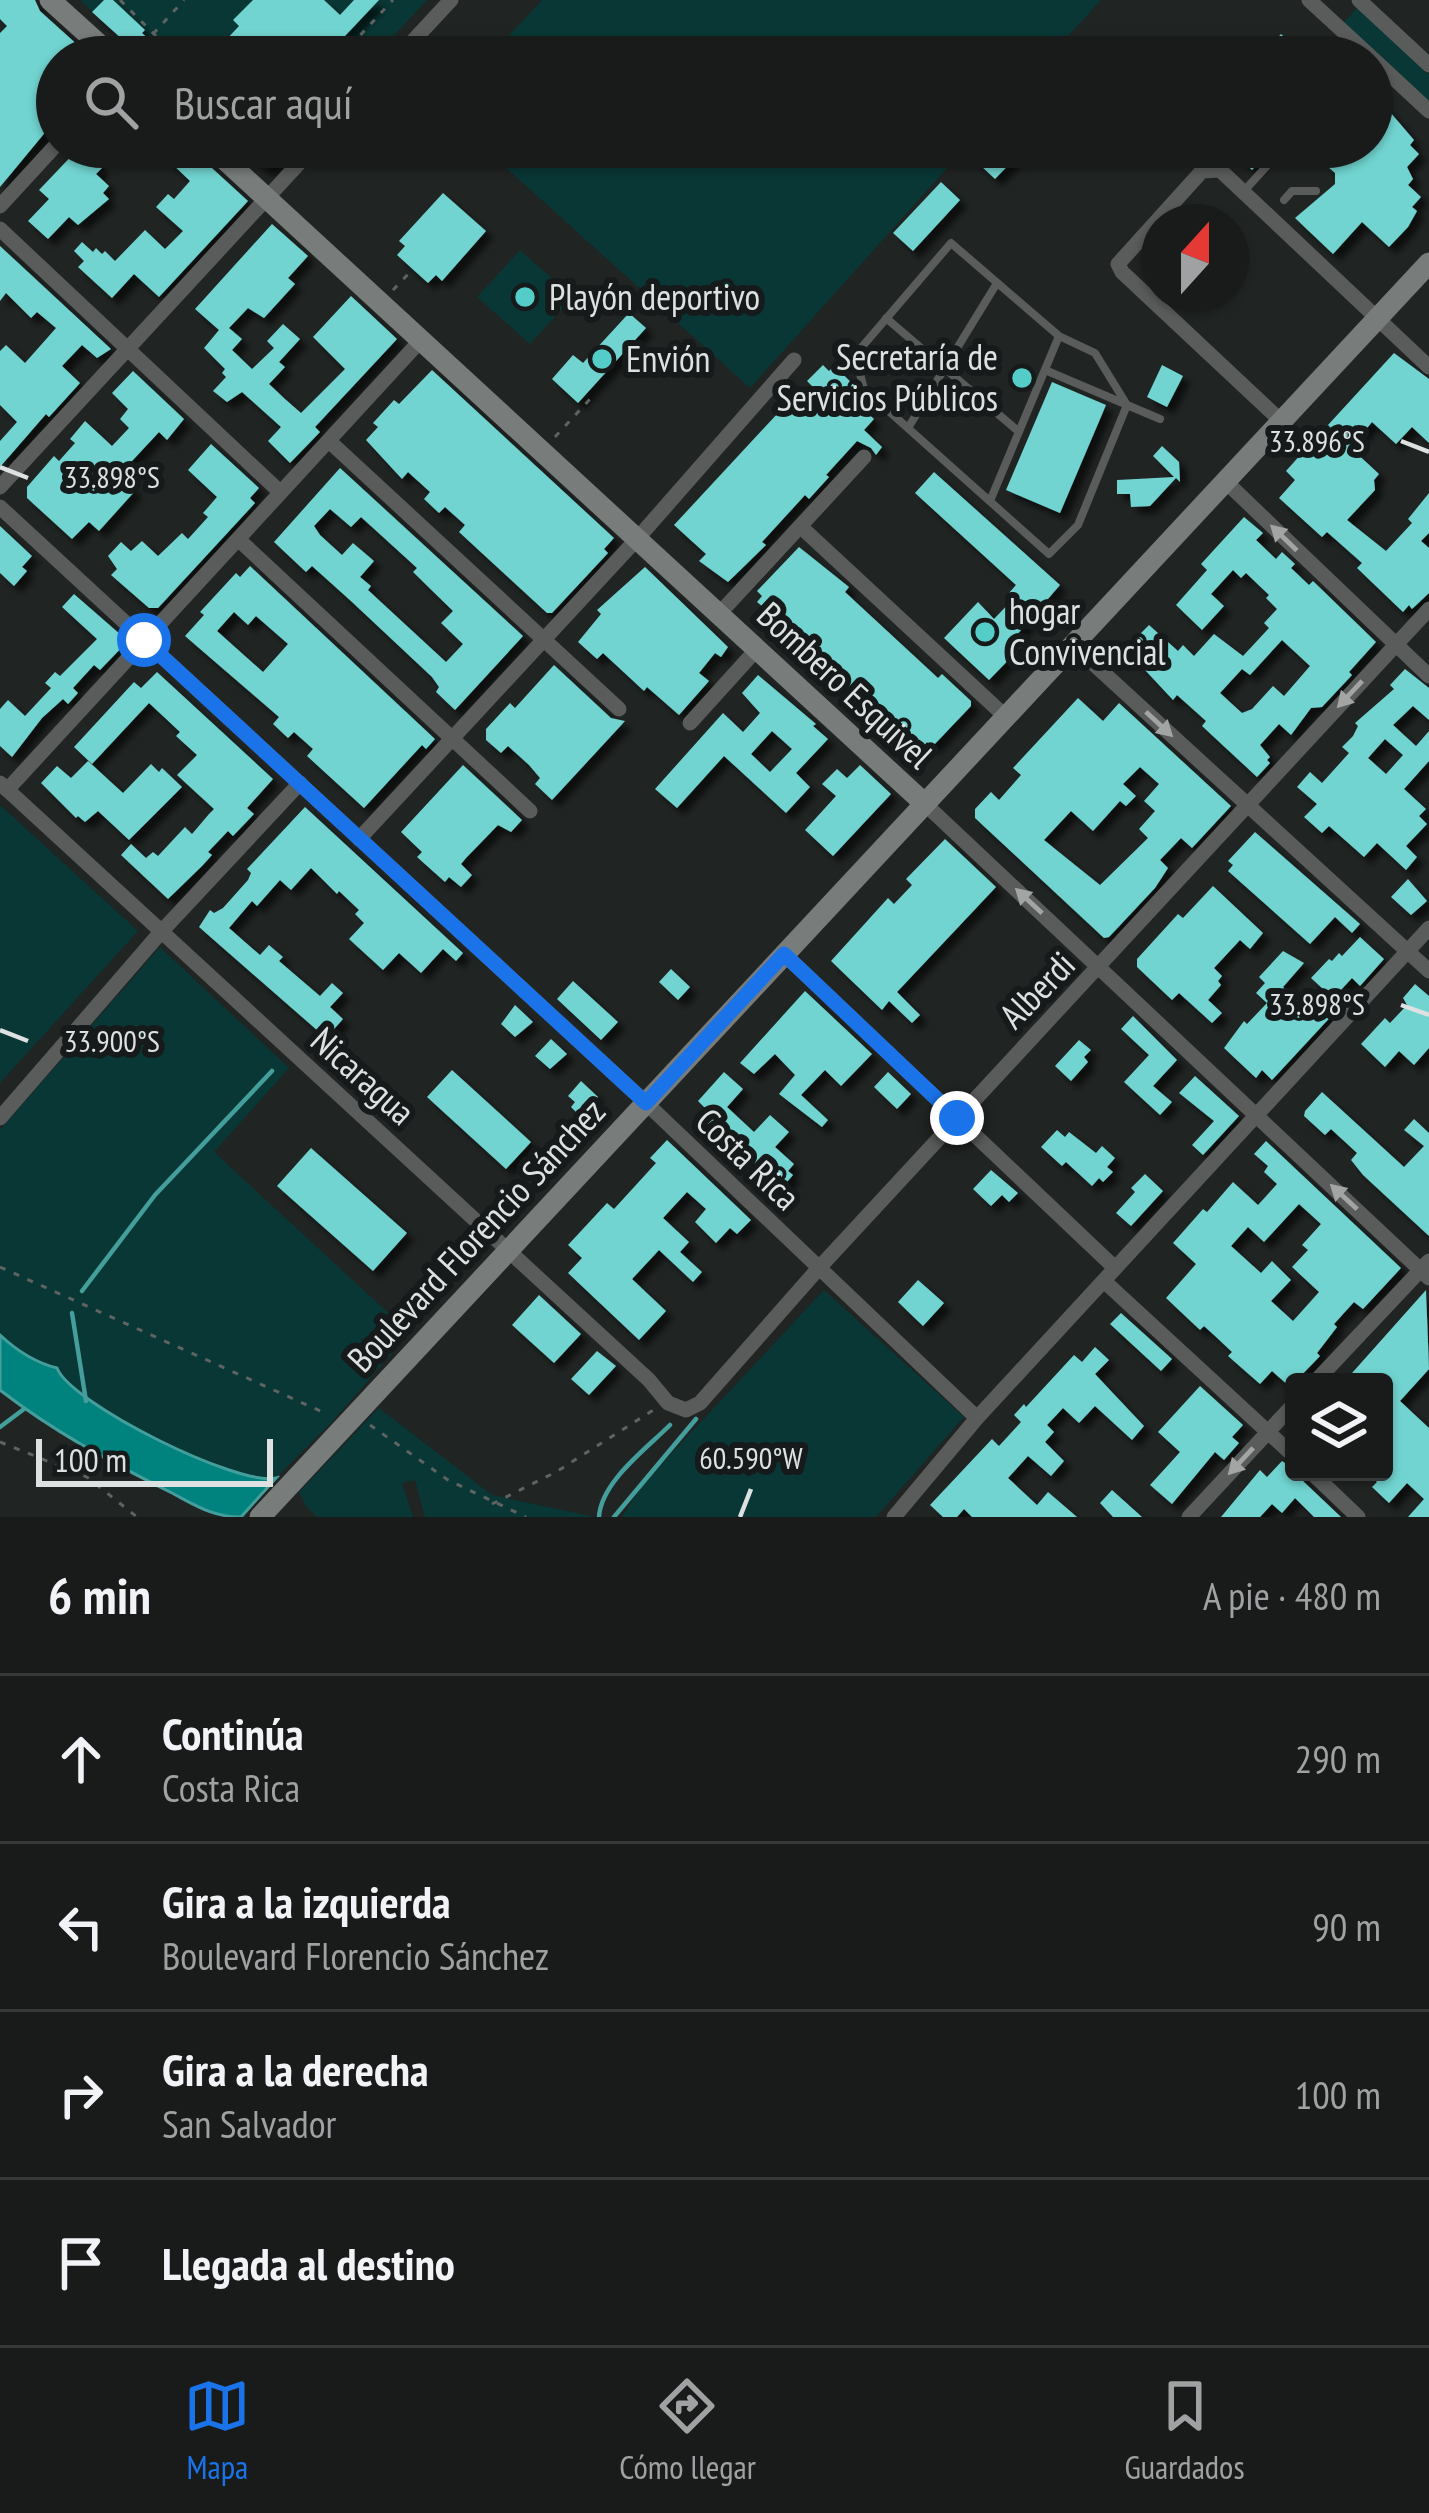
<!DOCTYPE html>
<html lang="es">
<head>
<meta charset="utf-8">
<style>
  :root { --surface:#181b1a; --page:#252827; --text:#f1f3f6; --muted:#9fa1a2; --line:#363939; --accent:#1a73e8 }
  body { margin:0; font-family:"PT Sans Narrow",sans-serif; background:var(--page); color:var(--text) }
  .controls { position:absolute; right:36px; bottom:36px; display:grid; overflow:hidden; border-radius:12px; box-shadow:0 3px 9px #0004 }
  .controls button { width:108px; height:108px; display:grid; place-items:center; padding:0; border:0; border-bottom:3px solid var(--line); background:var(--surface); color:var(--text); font:60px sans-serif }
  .compass { position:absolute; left:1141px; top:204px; width:108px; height:108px; border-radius:50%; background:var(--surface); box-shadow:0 3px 9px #0004; rotate:21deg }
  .scale { position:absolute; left:36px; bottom:30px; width:237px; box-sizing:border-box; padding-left:12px; border:6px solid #dee1e1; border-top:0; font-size:33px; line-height:42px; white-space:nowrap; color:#dee1e1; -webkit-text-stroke:9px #161a1a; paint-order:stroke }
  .stop { position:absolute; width:36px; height:36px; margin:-27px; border:9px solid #1a73e8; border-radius:50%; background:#fff }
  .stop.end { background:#1a73e8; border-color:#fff; box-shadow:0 3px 12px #0008 }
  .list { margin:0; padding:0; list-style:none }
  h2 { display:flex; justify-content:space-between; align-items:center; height:156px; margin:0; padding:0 48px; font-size:51px }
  h2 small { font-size:39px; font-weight:400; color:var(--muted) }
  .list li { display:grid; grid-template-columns:78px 1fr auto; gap:36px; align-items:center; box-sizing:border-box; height:168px; padding:0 48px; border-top:3px solid var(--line) }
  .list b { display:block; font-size:45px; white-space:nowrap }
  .list p { margin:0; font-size:39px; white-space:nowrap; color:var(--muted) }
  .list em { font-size:39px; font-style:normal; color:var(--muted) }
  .icon { flex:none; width:66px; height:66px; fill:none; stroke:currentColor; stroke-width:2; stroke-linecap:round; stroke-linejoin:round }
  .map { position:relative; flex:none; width:1429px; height:1517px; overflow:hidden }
  .search { position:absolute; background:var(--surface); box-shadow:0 3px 9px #0004; left:36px; right:36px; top:36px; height:132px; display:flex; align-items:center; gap:30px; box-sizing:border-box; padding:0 42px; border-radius:66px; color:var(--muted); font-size:45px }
  .sheet { height:828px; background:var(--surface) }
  nav { display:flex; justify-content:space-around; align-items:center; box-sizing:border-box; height:168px; border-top:3px solid var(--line); background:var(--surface); font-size:33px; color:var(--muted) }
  nav a { display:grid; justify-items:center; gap:6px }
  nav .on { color:var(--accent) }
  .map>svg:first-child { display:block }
  .green { fill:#093735 }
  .water { fill:#00827e; stroke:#439e9c; stroke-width:3 }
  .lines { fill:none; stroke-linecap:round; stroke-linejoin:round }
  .stream { stroke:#439e9c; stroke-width:4.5 }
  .building { fill:#71d4d0; fill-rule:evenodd; filter:url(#shadow) }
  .path { stroke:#5f6362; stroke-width:3; stroke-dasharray:6 9; stroke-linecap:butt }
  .lane { stroke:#5a5c5b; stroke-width:8 }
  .street { stroke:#5a5c5b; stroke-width:15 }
  .secondary { stroke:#787c7b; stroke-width:21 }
  .oneway { fill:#a3a5a5 }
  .route { stroke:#1a73e8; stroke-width:15 }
  .ticks { fill:none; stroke:#dee1e1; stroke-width:4.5 }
  .poi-dot { fill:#54cdc8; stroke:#161a1a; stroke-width:4.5 }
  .labels { text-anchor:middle; stroke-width:12; stroke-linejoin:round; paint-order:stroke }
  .poi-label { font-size:36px; fill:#dee1e1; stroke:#161a1a; text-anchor:start }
  .street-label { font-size:36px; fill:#dee1e1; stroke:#161a1a }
  .ticks-label { font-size:30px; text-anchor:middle; fill:#dee1e1; stroke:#161a1a; stroke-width:12; stroke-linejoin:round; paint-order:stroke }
</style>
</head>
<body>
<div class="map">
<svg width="1429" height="1517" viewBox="0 0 1429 1517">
  <defs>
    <filter id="shadow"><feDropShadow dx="7" dy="7" stdDeviation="3" flood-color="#0009"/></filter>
  </defs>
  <rect width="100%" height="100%" fill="#202423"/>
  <path class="green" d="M80 0H427L374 57H142Z
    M542 0H1101L1049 57H489Z
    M1357 8 1429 75V103L1343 23Z
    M483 147H966L750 388Z
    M520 250 573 297 530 344 477 297Z
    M0 805 138 931 0 1083Z
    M160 947 289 1068 214 1152 410 1333 331 1423 276 1478C232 1488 98 1408 61 1381L56 1368C33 1362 16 1350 0 1335V1130Z
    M824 1290 964 1417 876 1517H622L644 1483Z
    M379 1408 492 1495 595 1517H425L415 1480 402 1483 413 1517H317L306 1506 299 1492Z"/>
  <path class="water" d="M0 1335C16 1350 33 1362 57 1368 70 1403 238 1487 276 1478L241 1517C212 1517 195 1505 170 1492 110 1462 53 1431 0 1390Z"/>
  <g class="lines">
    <path class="stream" d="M82 1291 155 1195 272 1071
      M72 1313 86 1401
      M0 1427 24 1409
      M599 1517C601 1482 646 1449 670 1425
      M614 1517 696 1419"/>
  </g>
  <path class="building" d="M0 0H35L40 11 91 57H57V118L0 187V33L7 26 0 19Z
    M104 0H113L145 30 142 33 158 48 148 57H142L92 12Z
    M253 0H324L340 15 354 0H379L325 57H210L239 26 233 20Z
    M1281 34 1306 57H1260Z
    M1384 105 1414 140 1410 145 1419 154 1407 167 1413 179 1408 185 1421 197 1412 207 1417 211 1408 227 1389 247 1362 222 1333 254 1295 218 1335 184V173L1327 166 1339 147H1372V118Z
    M80 147H107L95 161 102 168 96 174 109 186 103 193 109 199 78 225 69 217 48 239 28 221 49 199 39 190Z
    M176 147H196L201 158 248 201 159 297 134 274 112 298 78 267 84 261 74 251 82 242 93 252 96 248 102 254 105 251 115 261 145 230 165 249 183 231 156 207 168 194 174 199 190 181 166 158Z
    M240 147H291L272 168H263Z
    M961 147H1010L1018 155 995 179Z
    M1228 147H1260L1267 154 1252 170Z
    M941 182 960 200 913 251 893 233Z
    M443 193 486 231 442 281 436 275 428 283 397 255 405 246 399 241Z
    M272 224 308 256 288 278 295 284 264 318 248 308 229 328 242 339 232 350 252 369 274 348 267 341 283 324 300 339 279 362 285 367 269 384 285 399 301 413 345 369 313 337 351 296 397 339 315 427 320 432 290 463 268 441 281 427 242 392 227 402 213 391 226 377 222 373 225 369 204 348 219 330 195 309Z
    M0 246 111 349 97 358 82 345 62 366 80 383 49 417 46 414 0 467V441L17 422 0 405V351L6 345 25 363 56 328 37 312 31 318 6 293 0 301Z
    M629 313 646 328 578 403 552 379 573 355 583 363Z
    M1394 353 1429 379V443L1412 427 1396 444 1372 422 1351 448 1379 474 1374 480 1375 490 1347 520 1386 551 1412 523 1408 519 1429 493V533L1421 541 1429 548V593L1412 609 1409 605 1403 612 1357 568 1362 563 1327 532 1322 537 1279 498 1295 480 1286 471 1310 444 1315 448 1333 430 1328 425Z
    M823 365 829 371 834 366 854 385 856 391 850 398 874 419 864 430 882 447 876 455 871 448 857 441 826 475 829 477 809 499 805 495 762 542 766 545 728 582 699 561 706 554 674 525 791 399 797 405 813 387 807 381Z
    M1162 365 1183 376 1167 407 1147 397Z
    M432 370 614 538 604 549 608 553 552 613H547L459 532 465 525 445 507 439 513 424 499 430 492 408 472 402 479 366 440 378 427 373 423 394 400 399 404Z
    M133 371 184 419 167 440 159 432 119 475 135 491 99 531 89 522 72 539 27 498V487L54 456 59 461 75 443 70 439 85 421 112 446 129 428 120 419 128 409 112 393Z
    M1052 382 1106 405 1060 513 1006 490Z
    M211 444 259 488 250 498 255 503 158 608H149L111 575 117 569 108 556 121 542 131 551 142 541 158 556 182 533 188 539 208 517 203 513 217 497 188 470Z
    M1162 446 1179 462 1180 482 1176 478 1150 506 1131 507 1130 494H1117V480L1174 477 1153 456Z
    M340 468 523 636 455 710 436 692 439 687 432 677 352 602 312 566 306 572 274 542ZM330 509 351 527 361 517 417 568 413 572 453 611 441 623 463 644 446 662 368 590 371 586 360 577 374 561 353 543 342 555 320 535 314 526Z
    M934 472 1060 585 1015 637 1023 645 989 680 944 638 978 602 994 619 1013 599 1008 594 1016 585 915 493Z
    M1244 517 1263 533 1256 540 1276 559 1282 552 1295 564 1291 568 1309 585 1313 581 1376 642 1349 672 1352 675 1322 707 1311 708 1291 735 1279 724 1260 745 1270 757 1267 760 1270 763 1257 777 1202 726 1206 721 1177 695 1173 700 1131 655 1143 641 1138 636 1149 625 1178 651 1183 645 1194 656 1214 634 1243 656 1269 628 1264 623 1277 609 1266 598 1269 595 1246 573 1241 578 1233 570 1211 594 1224 606 1202 630 1176 605 1207 570 1201 564ZM1282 640 1310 666 1284 696 1273 686 1252 709 1242 713 1220 693 1242 669 1250 675Z
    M0 526 32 556 22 567 27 571 14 586 0 573Z
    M799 547 849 587 845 592 938 678 942 674 971 701V706L932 747 927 742 913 758 850 700 856 693 830 670 824 676 762 618 768 611 757 602 762 596 757 591Z
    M250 566 435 739 426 749 422 745 364 808 307 756 313 749 294 732 288 738 273 724 279 717 185 636 204 615 200 612 236 573 240 577ZM234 612 248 625 256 616 288 644 263 672 217 631Z
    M645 567 728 647 721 657 715 653 699 673 709 681 679 715 647 687 644 691 603 653 597 659 578 642 601 614 597 610Z
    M74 594 121 635 119 638 125 644 100 670 94 665 73 688 78 693 68 704 63 699 42 718 12 757 0 746V709L8 700 25 716 51 688 45 683 55 672 60 676 97 639 62 607Z
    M554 665 611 718 625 721 552 800 535 784 540 778 529 765 508 746 501 753 486 740V729L510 703 515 708Z
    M1405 669 1429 688V720L1413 706 1393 725 1416 746 1429 731V761L1404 789 1426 809 1419 816 1427 824 1406 846 1417 857 1406 870 1377 843 1364 857 1329 826 1322 833 1304 817 1317 804 1297 787 1310 772 1322 783 1349 753 1342 747 1353 736 1358 726 1355 723 1394 689 1390 685ZM1385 739 1403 755 1386 774 1368 758Z
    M157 672 273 779 247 808 254 814 233 836 228 831 208 852 212 855 202 866 168 899 121 855 131 844 146 858 153 852 158 856 185 827 192 834 209 814 214 809 177 775 197 755 176 736 180 732 149 703 92 764 74 747 134 682 141 688Z
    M758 675 816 724 813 726 828 739 796 773 810 787 786 813 724 756 677 808 655 789 723 713 743 732 760 713 742 693ZM772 731 792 749 770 772 751 754Z
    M1078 698 1103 721 1119 703 1231 806 1192 848 1181 838 1160 860 1168 868 1155 888 1109 937 1104 938 975 818V809L991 792 999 800 1021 775 1013 768ZM1140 767 1159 784 1144 801 1155 811 1139 829 1148 838 1100 885 1044 840 1071 811 1093 831 1120 801 1126 806 1136 796 1123 784Z
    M88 761 123 793 151 764 159 772 162 768 182 787 129 840 98 811 85 822 78 816 76 818 41 783 57 766 71 778Z
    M463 765 522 820 511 832 498 825 466 858 461 864 472 875 461 887 449 877 445 882 417 857 422 852 401 832Z
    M860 765 891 794 833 856 805 830 836 796 822 784 837 769 847 778Z
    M305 807 463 953 456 961 443 949 421 973 399 953 383 970 349 939 364 923 355 914 359 910 339 891 337 894 311 868 291 890 280 880 257 906 252 901 229 928 260 955 269 945 283 957 279 961 320 996 332 983 343 993 330 1007 343 1019 326 1038 199 927 210 910 214 913 223 908 248 880 251 873 247 869Z
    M1255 832 1360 924 1352 933 1335 917 1310 944 1228 871 1233 865 1228 861Z
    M945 839 996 887 897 992 920 1015 912 1023 889 1001 882 1010 831 961 888 898 894 904 912 885 906 879Z
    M1408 879 1427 901 1411 915 1391 897Z
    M1213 886 1263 933 1250 949 1240 940 1214 968 1222 976 1218 981 1221 985 1208 1000 1222 1013 1212 1023 1179 993 1172 1000 1137 967V959L1178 914 1183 918Z
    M1360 937 1384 959 1360 986 1352 978 1328 1004 1336 1011 1272 1080 1262 1070 1256 1078 1224 1048 1244 1021 1247 1024 1267 1003 1256 993 1265 983 1259 977 1283 951 1304 963 1283 987 1306 1008 1323 989 1311 978 1329 959 1332 961 1339 953 1342 956Z
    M671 969 690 987 678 1000 659 982Z
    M573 981 618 1022 601 1040 557 999Z
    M1415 984 1429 996V1048L1414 1065 1399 1051 1385 1067 1361 1044 1385 1018 1390 1023 1407 1005 1403 998Z
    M805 991 872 1054 841 1086 825 1070 801 1095 828 1120 822 1127 779 1094 795 1075 775 1054 754 1074 740 1063Z
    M515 1005 533 1022 515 1037 501 1024Z
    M1133 1016 1177 1060 1153 1086 1172 1102 1160 1115 1124 1082 1149 1055 1121 1029Z
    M551 1039 567 1054 550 1069 535 1056Z
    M1079 1040 1091 1050 1084 1057 1088 1062 1071 1081 1055 1066Z
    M452 1070 531 1142 506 1169 427 1097Z
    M724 1072 743 1089 727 1107 754 1132 770 1115 789 1132 775 1147 794 1164 788 1171 793 1175 779 1191 763 1176 766 1173 700 1118 707 1110 698 1101Z
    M888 1072 911 1094 897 1109 874 1087Z
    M1195 1076 1239 1116 1203 1155 1192 1145 1214 1121 1179 1093Z
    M581 1081 598 1097 580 1116 571 1107 575 1102 568 1096Z
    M1322 1092 1404 1167 1424 1146 1404 1130 1414 1119 1429 1133V1236L1363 1175 1351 1160 1357 1153 1331 1129 1325 1135 1304 1116 1305 1111Z
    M1057 1130 1065 1137 1069 1132 1096 1153 1102 1146 1115 1158 1107 1167 1113 1172 1103 1182 1099 1178 1092 1186 1066 1162 1062 1166 1041 1147Z
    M667 1140 751 1220 737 1234 730 1228 716 1243 695 1222 706 1209 687 1192 663 1218 689 1242 680 1252 702 1272 693 1282 659 1250 646 1264 632 1279 666 1311 639 1340 568 1273 582 1258 568 1245 607 1203 614 1209 656 1163 650 1158Z
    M1266 1141 1401 1268 1363 1309 1354 1302 1334 1324 1337 1327 1317 1353 1320 1356 1290 1387 1272 1371 1260 1384 1228 1356 1232 1352 1215 1336 1204 1326 1200 1330 1166 1298 1196 1264 1173 1243 1203 1209 1207 1212 1233 1182 1258 1205 1277 1184 1264 1172 1268 1166 1254 1154ZM1299 1204 1321 1224 1302 1245 1308 1250 1292 1267 1319 1292 1293 1321 1271 1301 1291 1280 1272 1261 1261 1273 1231 1246 1248 1227 1264 1242Z
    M311 1148 407 1233 373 1271 277 1186Z
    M991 1170 1018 1193 1009 1202 1002 1195 991 1206 973 1189Z
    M1145 1174 1163 1191 1131 1226 1116 1213 1135 1192 1131 1188Z
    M918 1280 944 1303 923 1326 898 1302Z
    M1426 1290 1429 1369 1400 1401 1429 1428V1517H1408L1424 1499 1407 1483 1389 1503 1372 1487 1377 1482 1367 1472H1384V1382H1344Z
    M539 1295 581 1334 554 1363 512 1325Z
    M1121 1313 1172 1359 1161 1371 1110 1324Z
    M1095 1347 1109 1360 1095 1374 1144 1426 1132 1440 1095 1406 1079 1423 1063 1408 1047 1425 1054 1432 1045 1442 1064 1461 1051 1476 1028 1456 1008 1478 1037 1505 1048 1492 1077 1517H972L964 1509 957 1517H943L930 1505 992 1439 999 1446 1021 1422 1014 1415 1024 1404 1026 1407 1074 1355 1082 1362Z
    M597 1351 616 1366 589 1395 571 1379Z
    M1200 1386 1243 1425 1232 1437 1239 1443 1224 1460 1215 1452 1172 1504 1150 1485 1180 1452 1158 1432Z
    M1282 1461 1299 1472 1303 1481 1341 1517H1314L1295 1498 1282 1513 1272 1504 1260 1517H1221L1260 1470 1267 1477Z
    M1112 1490 1142 1517H1113L1100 1503Z"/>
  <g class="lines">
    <path class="path" d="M120 0 177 57
      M153 34 184 0
      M340 57 393 0
      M393 290 413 269
      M555 437 590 399
      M0 1267 327 1414
      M370 1425 448 1480 526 1517
      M0 1442 87 1477 137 1517
      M492 1504 556 1472 655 1409"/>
    <path class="lane" d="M1303 147 1318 161
      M1244 191 1284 147
      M1284 200 1292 191H1316
      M886 318 1019 432
      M1045 370 1125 404
      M1127 405 1095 353 1059 336 951 243 855 355 864 389 1049 554 1078 525 1127 405 1160 419
      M908 428 997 283
      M990 501 1059 336"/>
    <path class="street" d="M1309 0 1371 57
      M1359 0 1429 65
      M398 57 451 0
      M1372 58 1429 111
      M0 206 57 144
      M0 229 280 492
      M1281 421 1122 272 1118 264 1202 171 1220 170 1429 367
      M329 441 619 709
      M1225 481 1429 676
      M0 487 314 147
      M0 507 646 1103 977 1418
      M800 526 1007 718
      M238 539 530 811
      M719 614 864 457
      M1073 645 1429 971
      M690 723 757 649
      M0 783 649 1380 668 1403 686 1410 700 1403 818 1269 1429 609
      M7 790 421 340
      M925 804 1429 1278
      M359 839 637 539 794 360
      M784 954 1115 1268
      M0 1118 161 932 300 783
      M1104 1281 1294 1456
      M1315 1382 1429 1261
      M1311 1472 1358 1517
      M894 1517 977 1418 1429 928
      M1189 1517 1294 1404"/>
    <path class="secondary" d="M50 0 113 57
      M211 147 925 804
      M260 1517 1429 263"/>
  </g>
  <defs><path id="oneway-solid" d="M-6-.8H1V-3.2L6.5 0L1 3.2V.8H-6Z" transform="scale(3)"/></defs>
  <g class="oneway">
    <use href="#oneway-solid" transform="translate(1284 538) rotate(-136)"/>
    <use href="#oneway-solid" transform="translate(1350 694) rotate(133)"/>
    <use href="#oneway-solid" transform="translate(1159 724) rotate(43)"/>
    <use href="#oneway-solid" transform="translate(1029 901) rotate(-137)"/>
    <use href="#oneway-solid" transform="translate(1344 1197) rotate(-137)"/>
    <use href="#oneway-solid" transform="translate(1241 1461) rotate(133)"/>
  </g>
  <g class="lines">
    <path class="route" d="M144 640 646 1103 784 954 957 1118"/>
  </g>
  <path class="ticks" d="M1401 441 1429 452M0 467 28 478M1401 1005 1429 1015M0 1030 28 1041M740 1517 751 1489"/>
  <g class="poi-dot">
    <circle cx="525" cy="297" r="12"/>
    <circle cx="602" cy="359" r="12"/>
    <circle cx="1022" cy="378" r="12"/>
    <circle cx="985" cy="632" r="12"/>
  </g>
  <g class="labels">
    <g class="poi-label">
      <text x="549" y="310">Playón deportivo</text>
      <text x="998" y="370" text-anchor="end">Secretaría de<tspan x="998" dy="41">Servicios Públicos</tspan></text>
      <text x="626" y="372">Envión</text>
      <text x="1009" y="624">hogar<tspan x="1009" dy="41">Convivencial</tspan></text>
    </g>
    <g class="street-label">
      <text transform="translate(845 685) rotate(43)" y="13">Bombero Esquivel</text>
      <text transform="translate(1037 990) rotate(-46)" y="13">Alberdi</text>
      <text transform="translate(363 1076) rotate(42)" y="13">Nicaragua</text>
      <text transform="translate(748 1159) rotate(44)" y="13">Costa Rica</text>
      <text transform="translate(476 1235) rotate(-47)" y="13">Boulevard Florencio Sánchez</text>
    </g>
  </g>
  <g class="ticks-label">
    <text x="1317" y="452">33.896°S</text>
    <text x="112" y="488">33.898°S</text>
    <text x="1317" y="1015">33.898°S</text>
    <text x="112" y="1052">33.900°S</text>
    <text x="751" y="1469">60.590°W</text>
  </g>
</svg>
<div class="controls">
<button><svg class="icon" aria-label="layers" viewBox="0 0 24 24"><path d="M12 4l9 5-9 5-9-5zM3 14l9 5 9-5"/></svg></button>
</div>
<svg class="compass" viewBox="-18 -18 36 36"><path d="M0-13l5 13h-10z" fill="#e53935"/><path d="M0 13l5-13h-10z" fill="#9fa1a2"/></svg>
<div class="scale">100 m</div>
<div class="stop" style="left:144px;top:640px"></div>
<div class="stop end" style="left:957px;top:1118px"></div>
<div class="search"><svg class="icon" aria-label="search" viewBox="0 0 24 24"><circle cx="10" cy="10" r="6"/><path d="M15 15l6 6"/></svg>Buscar aquí</div>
</div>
<section class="sheet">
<h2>6 min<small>A pie · 480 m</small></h2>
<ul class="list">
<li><svg class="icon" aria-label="ahead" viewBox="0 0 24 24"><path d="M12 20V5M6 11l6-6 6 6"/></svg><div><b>Continúa</b><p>Costa Rica</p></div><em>290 m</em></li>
<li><svg class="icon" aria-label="left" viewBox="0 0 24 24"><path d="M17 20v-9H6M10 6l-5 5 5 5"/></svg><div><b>Gira a la izquierda</b><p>Boulevard Florencio Sánchez</p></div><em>90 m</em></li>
<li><svg class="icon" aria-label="right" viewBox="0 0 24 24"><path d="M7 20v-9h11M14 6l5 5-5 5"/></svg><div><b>Gira a la derecha</b><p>San Salvador</p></div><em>100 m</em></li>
<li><svg class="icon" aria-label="arrive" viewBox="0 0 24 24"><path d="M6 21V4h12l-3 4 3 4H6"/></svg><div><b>Llegada al destino</b></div></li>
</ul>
</section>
<nav>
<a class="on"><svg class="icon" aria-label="map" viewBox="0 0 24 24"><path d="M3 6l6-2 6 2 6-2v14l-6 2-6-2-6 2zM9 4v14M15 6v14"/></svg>Mapa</a>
<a><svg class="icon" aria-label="directions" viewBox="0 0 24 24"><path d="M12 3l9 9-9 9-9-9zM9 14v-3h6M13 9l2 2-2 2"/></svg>Cómo llegar</a>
<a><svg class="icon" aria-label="saved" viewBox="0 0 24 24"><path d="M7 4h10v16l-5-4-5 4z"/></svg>Guardados</a>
</nav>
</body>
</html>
